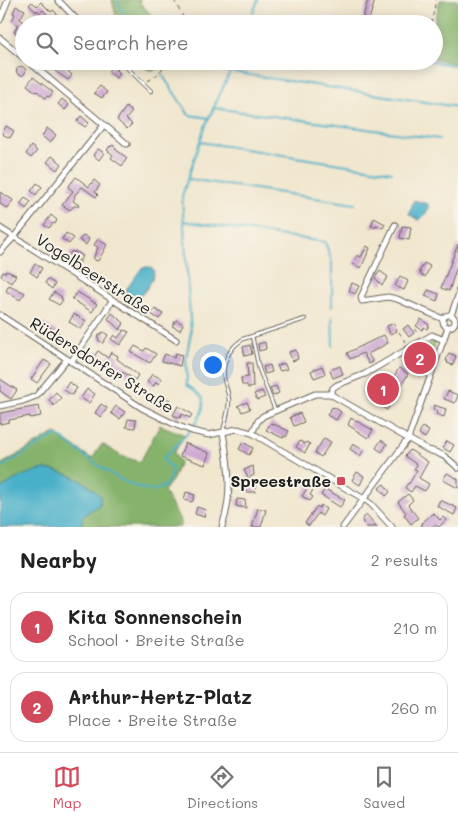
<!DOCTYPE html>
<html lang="en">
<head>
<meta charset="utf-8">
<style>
  :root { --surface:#fff; --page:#f2f2f2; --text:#222; --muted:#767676; --line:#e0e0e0; --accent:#d1495b }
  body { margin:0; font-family:Mali,sans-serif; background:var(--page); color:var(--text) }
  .you { position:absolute; left:212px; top:364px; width:18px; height:18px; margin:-12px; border:4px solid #fff; border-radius:50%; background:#1a73e8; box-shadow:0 0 0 8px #1a73e833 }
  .badge { display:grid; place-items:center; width:32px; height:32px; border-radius:50%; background:var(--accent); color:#fff; font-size:16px; font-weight:700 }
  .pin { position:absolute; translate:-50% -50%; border:2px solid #fff; box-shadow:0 1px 5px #0006 }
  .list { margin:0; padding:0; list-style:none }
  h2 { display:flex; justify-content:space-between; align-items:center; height:65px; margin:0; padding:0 20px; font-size:21px }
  h2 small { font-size:16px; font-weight:400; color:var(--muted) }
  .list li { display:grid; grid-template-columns:32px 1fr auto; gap:15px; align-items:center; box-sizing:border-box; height:70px; margin:0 10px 10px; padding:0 10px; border:1px solid var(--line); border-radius:15px }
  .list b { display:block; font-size:19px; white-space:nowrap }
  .list p { margin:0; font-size:16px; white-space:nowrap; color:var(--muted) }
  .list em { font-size:16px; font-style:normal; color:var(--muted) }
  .icon { flex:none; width:28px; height:28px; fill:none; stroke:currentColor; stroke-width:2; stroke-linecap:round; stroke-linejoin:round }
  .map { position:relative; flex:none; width:458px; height:527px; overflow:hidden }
  .search { position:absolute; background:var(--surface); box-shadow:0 2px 12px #0003; left:15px; right:15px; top:15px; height:55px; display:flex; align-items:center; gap:12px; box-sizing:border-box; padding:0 18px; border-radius:28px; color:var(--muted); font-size:19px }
  .sheet { height:225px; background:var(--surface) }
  nav { display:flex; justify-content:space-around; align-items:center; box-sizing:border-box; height:70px; border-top:1px solid var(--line); background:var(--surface); font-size:14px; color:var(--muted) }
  nav a { display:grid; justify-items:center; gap:2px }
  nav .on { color:var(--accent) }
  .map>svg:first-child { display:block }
  .green { fill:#a9d17c; stroke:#62764c }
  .forest { fill:#86b36c; stroke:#516844 }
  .water { fill:#4ab0c9; stroke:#336672 }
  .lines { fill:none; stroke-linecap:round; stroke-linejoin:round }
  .stream { stroke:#4ab0c9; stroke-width:2 }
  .building { fill:#cda5d2 }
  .lane-casing { stroke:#67635b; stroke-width:4.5 }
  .street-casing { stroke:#67635b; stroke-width:7 }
  .path { stroke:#67635b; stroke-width:1; stroke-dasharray:4 4; stroke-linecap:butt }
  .lane { stroke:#fff; stroke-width:2.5 }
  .street { stroke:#fff; stroke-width:5 }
  .poi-dot { fill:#d1495b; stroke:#f7f3e8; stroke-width:2 }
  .labels { text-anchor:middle; stroke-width:4; stroke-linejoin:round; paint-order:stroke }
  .street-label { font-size:16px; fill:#1c1c1c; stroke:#f7f3e8 }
  .poi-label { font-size:16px; font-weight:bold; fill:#1c1c1c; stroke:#f7f3e8; text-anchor:end }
</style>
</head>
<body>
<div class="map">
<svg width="458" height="527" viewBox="0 0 458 527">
  <rect width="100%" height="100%" fill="#f7f3e8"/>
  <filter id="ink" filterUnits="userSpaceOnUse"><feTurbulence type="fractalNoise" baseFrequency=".02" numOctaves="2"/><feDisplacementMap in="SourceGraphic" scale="10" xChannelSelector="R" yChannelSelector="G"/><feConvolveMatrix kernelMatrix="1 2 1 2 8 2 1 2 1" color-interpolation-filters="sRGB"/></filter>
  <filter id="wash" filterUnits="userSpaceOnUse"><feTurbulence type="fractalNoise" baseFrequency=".0096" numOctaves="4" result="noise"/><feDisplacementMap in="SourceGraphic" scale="20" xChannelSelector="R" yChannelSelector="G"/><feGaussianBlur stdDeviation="1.12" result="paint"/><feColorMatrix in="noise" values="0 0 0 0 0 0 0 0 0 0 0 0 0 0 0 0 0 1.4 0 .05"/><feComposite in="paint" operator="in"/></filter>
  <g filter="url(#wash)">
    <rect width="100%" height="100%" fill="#f1e7cf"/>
    <path class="green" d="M436 341 429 360 417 351Z"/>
    <path class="forest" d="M112 0H141L140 3 156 20V24H118Z
      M440 0H458V64L434 59V24Z
      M139 61H163L154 71 145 68Z
      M160 425 185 435 174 453 180 462 173 479 164 491 181 522 180 527H81L83 516 100 504 8 484 0 489V465L55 433 92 459 102 444 121 456 140 462Z"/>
    <path class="water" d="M414 200 428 204C429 210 424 218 418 220L409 214Z
      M146 267H150L154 270C154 281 142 297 132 303L126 301 125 291 141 269Z
      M45 469C67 472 86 480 100 496V504L83 516 81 527H0V489C15 479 27 472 45 469Z"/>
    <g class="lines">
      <path class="stream" d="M118 0 127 24
        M249 24 258 0
        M152 61 159 69
        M429 61 458 66
        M231 72 458 107
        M161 73 189 115 209 118
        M214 108 439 139
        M200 142 392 172
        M188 179 355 204
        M183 221 325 242 332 262V307
        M332 316 333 346
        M0 468 54 436H59C78 450 166 527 172 468L163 460V458C174 448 211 414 202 398 199 393 192 389 187 385V382L186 358 191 332 182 196 204 129 235 61"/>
    </g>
    <g id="blocks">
      <path class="building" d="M368 0H375L368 23 362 20Z
        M32 2 37 6 41 2 51 12 53 10 59 16 54 21 43 10 40 13 37 10 36 12 29 5Z
        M16 6 25 10 20 19 24 22 19 35 14 32 18 25 12 21 15 14 13 13Z
        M61 64 72 75 68 80 55 71Z
        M113 66 120 73 116 78 108 71Z
        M16.5 71a4.5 4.5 0 1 1 9 0a4.5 4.5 0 1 1-9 0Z
        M33 77 53 92 49 97 47 96 45 98 37 91 36 92 27 85Z
        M100 86 107 92 102 98 94 93Z
        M62 99 69 105 65 110 58 104Z
        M126 107 132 112 126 119 132 124 127 129 117 120Z
        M81 116 89 123 85 127 77 121Z
        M6 126 14 131 10 138 2 134Z
        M47 128 56 135 50 143 42 136Z
        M113 145 116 148 115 149 127 158 122 166 111 158 113 155 107 150 110 146 111 147Z
        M31 146 37 151 31 158 26 154Z
        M98 149 104 153 99 160 93 155Z
        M52 156 62 164 57 170 47 162Z
        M76 177 89 187 94 180 100 185 95 192 98 195 96 197 82 187 74 196 75 197 73 201 80 206H74L70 210 62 205 73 191 68 187Z
        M37 183 42 187 36 195 31 191Z
        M0 192 13 200 8 209 0 204Z
        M25 198 31 202 26 209 20 204Z
        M51 215 57 220 55 224 53 223 49 228 44 225Z
        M374 218 385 224 383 228 376 225 375 228 371 226Z
        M402 226 411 227 409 240 400 238Z
        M66 233 74 238 69 244 62 239Z
        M84 235 89 239 86 245 79 240Z
        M98 239 107 245 98 261 93 259 98 247 94 245Z
        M458 244V263L449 291 441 288Z
        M367 246 370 248 361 268 353 264 357 255 361 257Z
        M72 251 74 253 75 251 83 256 79 261 69 255Z
        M424 263 430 266 425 277 420 274 421 272H419Z
        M35 264 42 268 37 277 30 272Z
        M6 271 16 275 11 283 1 276 3 272 5 273Z
        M380 271 388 277 382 285 375 278Z
        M400 276 408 281 404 290 395 286Z
        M48 279 55 284 52 289 45 283Z
        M352 283 359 286 355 294 349 291Z
        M9 285 25 293 20 300 6 291Z
        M428 290 439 294 437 301 425 296Z
        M54 292 62 297 61 299 63 300 59 305 49 299Z
        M77 292 97 304 92 312 72 299Z
        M155 309 163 314 159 319 151 314Z
        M112 313 124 323 120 330 108 319Z
        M74 314 86 321 81 329 69 322Z
        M421 319 429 325 427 329 424 327 422 330 416 326Z
        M38 320 59 333 55 339 35 325Z
        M176 320 183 324 180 330 172 326Z
        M394 323 397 331 390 334 387 326Z
        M408 325 414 333 409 337 403 329Z
        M124 330 129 332 120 345 111 339 114 335 118 338Z
        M103 332 108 335 103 343 98 340 99 338 97 337Z
        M384 335 388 343 368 354 373 362 369 364 363 353 350 359 347 353Z
        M265 342 266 349 259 351 258 344Z
        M250 345 252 354 245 356 243 347Z
        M135 346 144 351 146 348 156 354 150 363 131 352Z
        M296 350 298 359 292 361 289 352Z
        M98 351 108 358 111 352 118 356 117 359 138 375 135 380 123 372 121 376 93 358Z
        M176 353 182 355 180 366 162 361 165 354 174 358Z
        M449 353 456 356 453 365 447 363 448 361H446Z
        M44 360 51 364 37 383 31 379Z
        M247 363H252L253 387 248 388 247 385H242L241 378 248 377Z
        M284 363 287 369 280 371 277 366Z
        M270 365 272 372 265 374 263 367Z
        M322 366 325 374 314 378 311 371Z
        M340 366 343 374 333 378 330 370Z
        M399 368 408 374 387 410 378 405 381 399 372 394 377 385 386 390Z
        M152 374 162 379 159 384 156 382 154 386 147 382Z
        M0 379 17 390 11 399 0 391Z
        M69 382 77 388 72 395 64 390Z
        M276 386 279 393 273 396 270 388Z
        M87 389 95 394 89 403 81 398Z
        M262 391 265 397 257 400 254 394Z
        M448 391 458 395 455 403 444 399Z
        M56 392 61 398 54 406 49 400Z
        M161 396 170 400 165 409 157 405Z
        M247 402 250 409 242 412 240 408 237 406Z
        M101 404 107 408 101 417 95 413Z
        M434 405 446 409 444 417 436 414 437 411 433 410Z
        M39 406 41 416 30 418V416L9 420V422L0 424V413Z
        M116 406 125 412 120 419 111 413Z
        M178 406 192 414 190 418 182 414 180 418 173 415Z
        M332 407 333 408 334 407 341 412 336 420 327 415Z
        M300 413 304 422 294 426 290 417Z
        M351 418 373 430 368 438 348 425Z
        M128 419 136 420 135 428 126 427Z
        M271 423 289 431 286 437 284 436 283 438 266 430Z
        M422 427 429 431 425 438 419 434Z
        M324 438 331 442 321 457 315 453Z
        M381 440 387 444 382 452 376 448Z
        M300 441 305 444 306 442 310 444 305 453 296 447Z
        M447 441 454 445 450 452 443 448Z
        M243 442 253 448 249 455 239 449Z
        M185 443 209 453 205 465 180 456Z
        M353 444 364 450 360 456 350 449Z
        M410 450 428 462 419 478 429 484 425 491 415 486 411 492 405 488 408 483 409 484 417 470 414 469 417 465 405 456Z
        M253 466 254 475 248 478 244 470Z
        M357 472 364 476 360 485 352 480Z
        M447 473 458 479V488L443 480Z
        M309 479 316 484 310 495 313 497 310 501 302 496 308 487 306 485Z
        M248 484H256L255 492H247Z
        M384 484 390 492 386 496 379 488Z
        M325 489 345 500 340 507 321 495Z
        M186 492 195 495 192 502 184 500Z
        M408 494 413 500 408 505 418 518 411 524 404 515 406 513 398 502Z
        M237 499 245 500 246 508 236 506Z
        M440 500 457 508 454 515 437 506Z
        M321 505 326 509 322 516 318 513 309 526 305 523 317 506 319 508Z
        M197 507 206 510 204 517 195 514Z
        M258 508 266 510 261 527H252Z
        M433 513 440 520 443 517 446 520 439 527 435 525 432 527H423L421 524Z
        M367 515 377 527H367L363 523 362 519Z"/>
    </g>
  </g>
  <g filter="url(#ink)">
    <use href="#blocks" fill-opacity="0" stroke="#67635b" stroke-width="1"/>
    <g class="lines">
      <defs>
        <path id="lane" d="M120 61 151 91
          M252 336 259 369 275 410
          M223 432C225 422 229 411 229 401 229 393 225 386 224 378 222 361 230 348 243 339L305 319"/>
        <path id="street" d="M58 0 81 24
          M0 20 8 0
          M0 38 24 58
          M28 61 127 144
          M395 225 361 297 362 301 388 297 397 299 443 319
          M0 228 176 340
          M0 252 14 237 104 125
          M443 321a6 6 0 1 1 12 0a6 6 0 1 1-12 0Z
          M0 315 142 408 176 425 192 431 209 435 237 429 252 433 364 499 371 504 392 527
          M451 315 458 296
          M71 362 112 301
          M330 394 428 450C442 453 449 459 458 468
          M0 406 23 401 36 396 67 359
          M252 433 258 421 263 416 315 394H330L333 388 337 385 365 374 432 335 444 340
          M222 527C233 495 229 465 223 433
          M343 527 408 439 448 327"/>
      </defs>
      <use href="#lane" class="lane-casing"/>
      <use href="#street" class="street-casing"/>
      <path class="path" d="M174 0 187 24
        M431 24 436 0
        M148 81 158 74 169 61
        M74 269 81 261
        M455 292 458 283
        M414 329 420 336
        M452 330 458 324
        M399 332 406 343
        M418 349 430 360"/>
      <use href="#lane" class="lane"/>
      <use href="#street" class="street"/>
    </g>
  </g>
  <rect class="poi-dot" x="336" y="476" width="10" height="10" rx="2.5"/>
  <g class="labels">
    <g class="street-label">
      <text transform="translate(94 274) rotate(33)" y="6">Vogelbeerstraße</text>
      <text transform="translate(102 365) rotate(32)" y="6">Rüdersdorfer Straße</text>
    </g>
    <g class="poi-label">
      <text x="331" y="487">Spreestraße</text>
    </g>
  </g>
</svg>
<div class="you"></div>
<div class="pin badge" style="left:383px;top:389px">1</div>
<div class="pin badge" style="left:420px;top:358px">2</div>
<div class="search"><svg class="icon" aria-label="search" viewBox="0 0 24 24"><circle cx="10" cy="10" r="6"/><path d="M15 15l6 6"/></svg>Search here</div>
</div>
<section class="sheet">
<h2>Nearby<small>2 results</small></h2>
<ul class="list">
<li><span class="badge">1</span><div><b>Kita Sonnenschein</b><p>School · Breite Straße</p></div><em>210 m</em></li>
<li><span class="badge">2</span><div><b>Arthur-Hertz-Platz</b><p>Place · Breite Straße</p></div><em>260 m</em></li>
</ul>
</section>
<nav>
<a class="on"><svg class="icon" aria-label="map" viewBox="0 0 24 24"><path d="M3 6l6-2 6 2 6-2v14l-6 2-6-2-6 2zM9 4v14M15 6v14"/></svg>Map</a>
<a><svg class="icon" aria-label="directions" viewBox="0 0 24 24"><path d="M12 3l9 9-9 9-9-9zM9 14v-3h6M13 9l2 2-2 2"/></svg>Directions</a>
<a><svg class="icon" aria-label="saved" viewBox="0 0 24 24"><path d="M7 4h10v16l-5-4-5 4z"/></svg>Saved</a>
</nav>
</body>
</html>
